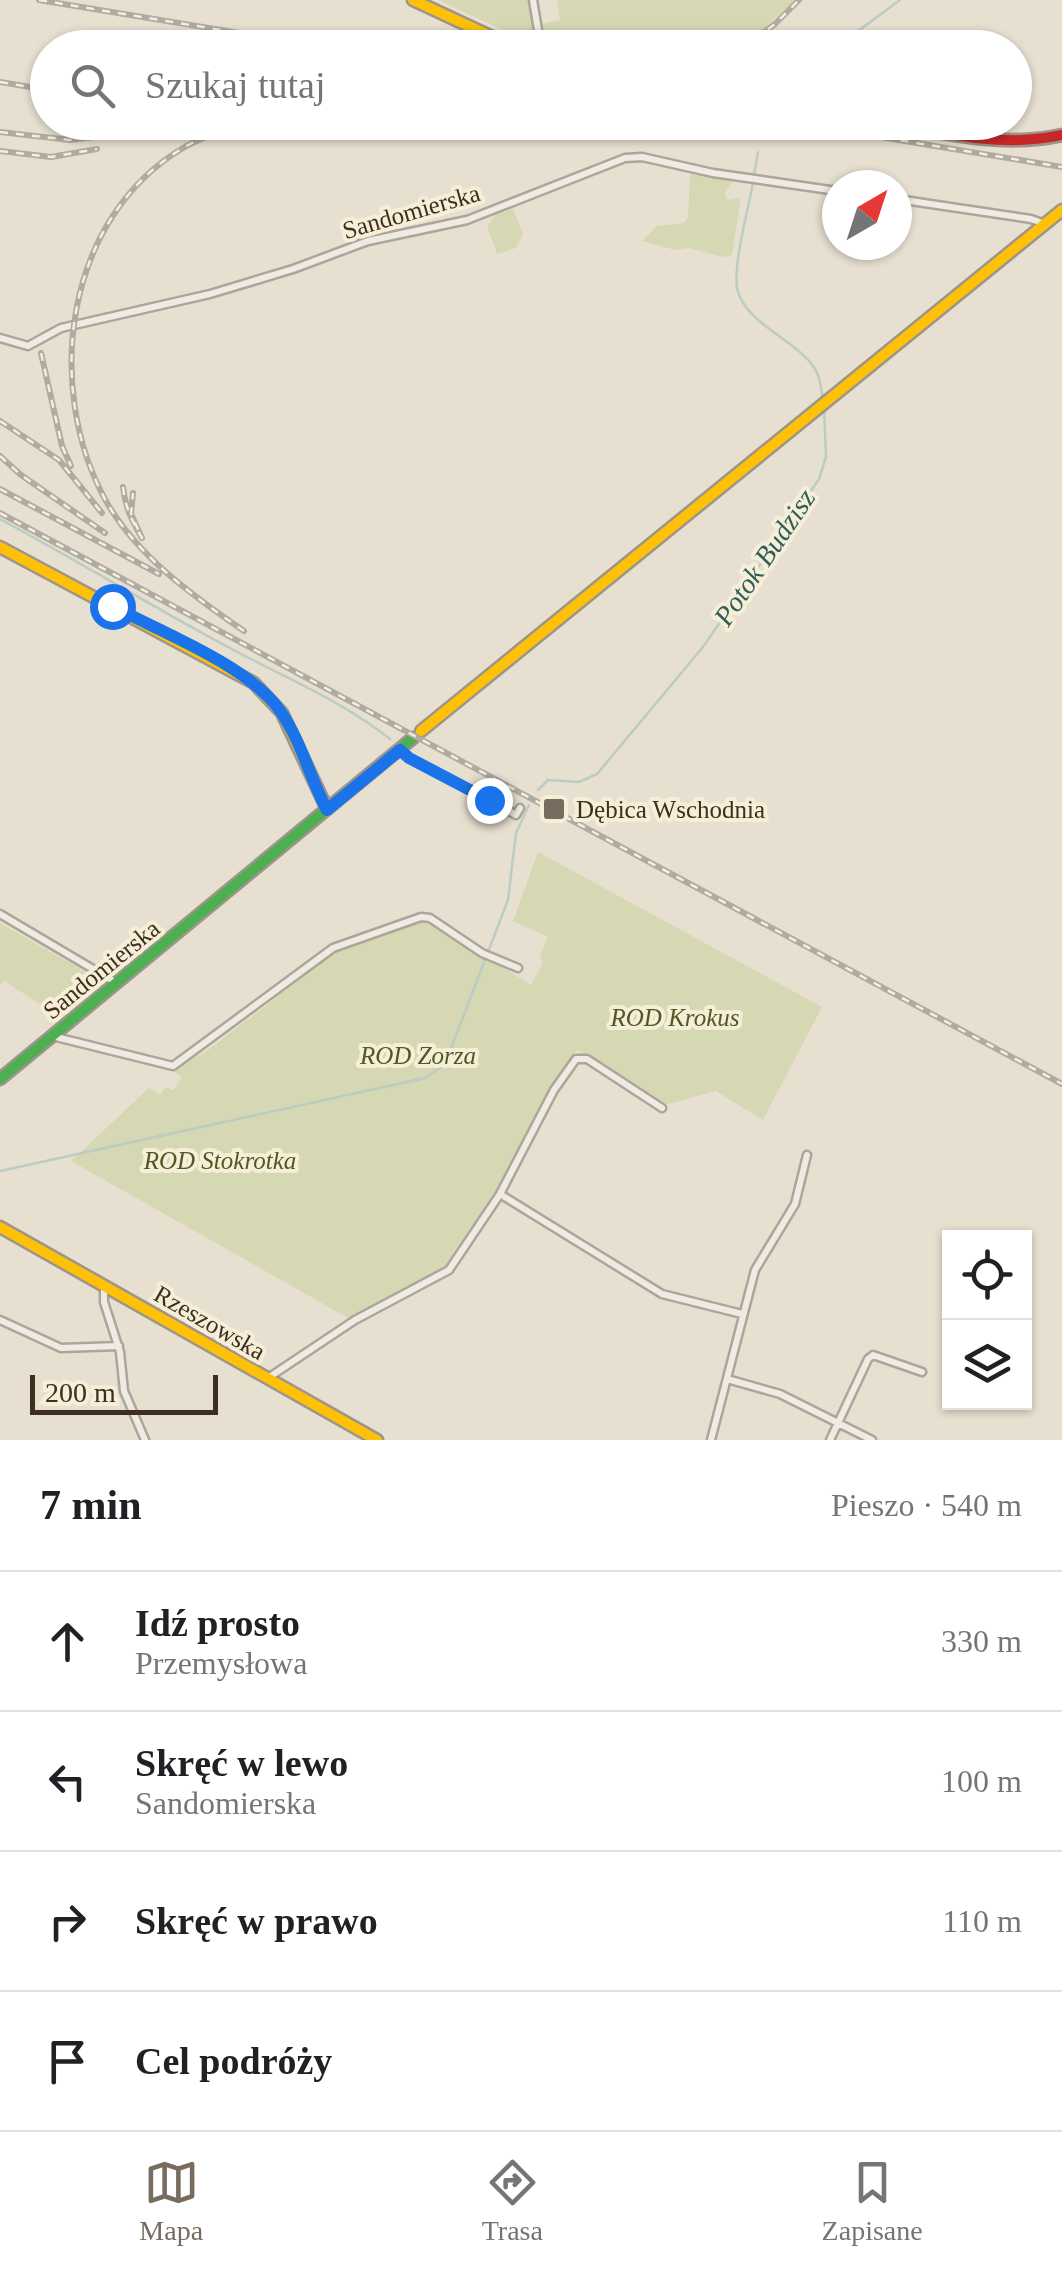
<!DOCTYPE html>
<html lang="pl">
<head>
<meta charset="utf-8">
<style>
  :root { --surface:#fff; --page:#f6f6f6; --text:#202124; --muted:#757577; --line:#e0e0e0; --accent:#786c5e }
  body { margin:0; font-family:Georgia,serif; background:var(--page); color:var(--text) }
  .controls { position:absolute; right:30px; bottom:30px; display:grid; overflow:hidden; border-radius:0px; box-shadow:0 2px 8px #0004 }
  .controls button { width:90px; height:90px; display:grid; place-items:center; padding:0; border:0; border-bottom:2px solid var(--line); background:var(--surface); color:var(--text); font:50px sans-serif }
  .compass { position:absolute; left:822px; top:170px; width:90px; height:90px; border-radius:50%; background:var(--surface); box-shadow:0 2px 8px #0004; rotate:39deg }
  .scale { position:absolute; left:30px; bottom:25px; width:188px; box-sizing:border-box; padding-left:10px; border:5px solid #3d2e20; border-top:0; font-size:28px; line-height:35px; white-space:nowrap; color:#3d2e20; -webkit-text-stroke:8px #f7eed8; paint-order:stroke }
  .stop { position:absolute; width:30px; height:30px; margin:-22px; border:8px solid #1a73e8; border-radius:50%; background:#fff }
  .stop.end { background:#1a73e8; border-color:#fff; box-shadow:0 2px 10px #0008 }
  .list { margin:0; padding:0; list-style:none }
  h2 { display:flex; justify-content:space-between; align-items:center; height:130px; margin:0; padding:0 40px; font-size:42px }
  h2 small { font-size:32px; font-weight:400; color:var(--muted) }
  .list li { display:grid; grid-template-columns:65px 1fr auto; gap:30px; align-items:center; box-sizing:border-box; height:140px; padding:0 40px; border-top:2px solid var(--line) }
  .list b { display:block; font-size:38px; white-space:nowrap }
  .list p { margin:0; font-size:32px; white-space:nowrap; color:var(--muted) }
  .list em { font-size:32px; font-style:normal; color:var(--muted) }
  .icon { flex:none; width:55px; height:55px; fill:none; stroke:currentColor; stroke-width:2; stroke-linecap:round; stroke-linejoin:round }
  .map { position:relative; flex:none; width:1062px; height:1440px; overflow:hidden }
  .search { position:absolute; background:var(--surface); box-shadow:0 2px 8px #0004; left:30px; right:30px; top:30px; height:110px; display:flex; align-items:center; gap:25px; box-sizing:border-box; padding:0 35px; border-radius:55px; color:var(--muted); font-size:38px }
  .sheet { height:690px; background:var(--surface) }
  nav { display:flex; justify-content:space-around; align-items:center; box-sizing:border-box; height:140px; border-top:2px solid var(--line); background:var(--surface); font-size:28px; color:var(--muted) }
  nav a { display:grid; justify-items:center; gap:5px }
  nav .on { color:var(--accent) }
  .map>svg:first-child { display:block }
  .green { fill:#d6d7b3 }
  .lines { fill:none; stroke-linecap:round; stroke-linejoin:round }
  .stream { stroke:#bcccc2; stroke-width:2.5 }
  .street-casing { stroke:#ada599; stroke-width:11 }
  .fast-casing { stroke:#9c958a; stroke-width:15 }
  .slow-casing { stroke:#9c958a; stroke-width:15 }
  .jam-casing { stroke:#9c958a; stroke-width:15 }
  .street { stroke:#efebe3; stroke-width:6 }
  .fast { stroke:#4caf50; stroke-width:10 }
  .slow { stroke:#ffc107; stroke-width:10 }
  .jam { stroke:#c62828; stroke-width:10 }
  .rail-casing { stroke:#afaaa2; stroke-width:6 }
  .rail { stroke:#f7eed8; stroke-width:2.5; stroke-dasharray:8; stroke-linecap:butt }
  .route { stroke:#1a73e8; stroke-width:12 }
  .poi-dot { fill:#786c5e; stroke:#f7eed8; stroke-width:4 }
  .labels { text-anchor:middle; stroke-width:8; stroke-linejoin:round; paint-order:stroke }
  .street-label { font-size:25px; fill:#3d2e20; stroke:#f7eed8 }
  .poi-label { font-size:25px; fill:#3d2e20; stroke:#f7eed8; text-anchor:start }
  .park-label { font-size:25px; font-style:italic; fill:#4d5a26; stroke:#f7eed8 }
  .water-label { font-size:28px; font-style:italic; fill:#2f5d5a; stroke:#f7eed8 }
</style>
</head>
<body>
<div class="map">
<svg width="1062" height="1440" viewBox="0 0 1062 1440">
  <rect width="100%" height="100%" fill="#e7e0d1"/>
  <path class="green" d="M438 0H530L537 40 520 38Z
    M557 0H795L757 35 734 47 558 48 544 43 540 24 560 20Z
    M690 174 733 180 725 193 727 200 740 198V203L732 255 724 257 688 248 675 250 642 241 657 226 684 223 688 218Z
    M513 209 523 234 516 248 497 254 487 226 496 214Z
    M538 852 822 1007 763 1120 716 1091 665 1105 577 1050 557 1079 524 1146 473 1234 448 1267 350 1319 71 1161 149 1088 160 1095 166 1087 173 1090 182 1077 174 1071 196 1054 200 1056 276 998 274 994 334 950 418 920 430 921 531 985 543 963 540 957 548 937 513 921Z
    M0 923 91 975 98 983 57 1015 4 981 0 986Z"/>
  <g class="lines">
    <path class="stream" d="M835 48 900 0
      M754 175 758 152
      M753 183C749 206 731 272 738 292 749 326 797 340 815 369 821 378 821 389 823 400
      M0 519C82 563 161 612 243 655 293 681 346 704 390 739
      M538 790 548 780 579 782 597 774 703 647 819 479 826 457 824 408
      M0 1171 425 1078 441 1067 450 1051 508 900 516 833 529 805"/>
    <defs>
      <path id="street" d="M533 0 541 48
        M897 199 1031 219 1045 224
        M0 338 28 346 61 328 210 294 293 269 368 241 467 220 625 158 642 157 713 173 837 191
        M400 749 409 758 516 815 520 808
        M0 914 115 982
        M52 1036 173 1066 333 948 421 917 430 918 482 953 518 968
        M500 1194 662 1294 742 1314
        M104 1286V1302L120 1352 124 1391 145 1440
        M0 1320 61 1348 119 1346
        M268 1378 355 1320 449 1270 500 1194 554 1090 576 1059H587L662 1108
        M727 1379 780 1394 872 1440
        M711 1440 755 1270 795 1204 807 1155
        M830 1440 868 1359 873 1355 922 1372"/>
      <path id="fast" d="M0 1079 413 738"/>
      <path id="slow" d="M413 0 516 48
        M0 547 254 683 282 713 327 809
        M421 731 1062 210
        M0 1227 377 1440"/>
      <path id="jam" d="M888 122C946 134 1003 148 1062 135"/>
    </defs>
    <use href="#street" class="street-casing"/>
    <use href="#fast" class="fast-casing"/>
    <use href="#slow" class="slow-casing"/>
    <use href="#jam" class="jam-casing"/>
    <use href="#street" class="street"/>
    <use href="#fast" class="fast"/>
    <use href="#slow" class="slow"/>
    <use href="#jam" class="jam"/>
    <defs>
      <path id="rail" d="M39 0 330 48
        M316 36 385 48
        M742 48 775 24 799 0
        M0 82 48 90
        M790 122 1062 167
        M0 132 70 140 214 122
        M0 151 51 157 97 149
        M41 353 62 446 71 466
        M0 421 59 460 102 513
        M0 456 21 475 105 533
        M123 487C125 507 132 521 142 538L131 514 133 493
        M0 489 159 574
        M0 513 1062 1084
        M244 631C193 596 137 556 106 501 43 387 65 218 183 148 205 135 230 129 255 122"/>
    </defs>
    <use href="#rail" class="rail-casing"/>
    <use href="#rail" class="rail"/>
  </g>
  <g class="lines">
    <path class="route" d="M112 606C161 632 250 666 281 712 301 741 310 778 327 810L400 750 409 758 489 800"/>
  </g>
  <rect class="poi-dot" x="542" y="797" width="24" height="24" rx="5"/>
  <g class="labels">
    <g class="street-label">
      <text transform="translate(411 211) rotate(-16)" y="9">Sandomierska</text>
      <text transform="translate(101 969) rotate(-39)" y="9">Sandomierska</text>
      <text transform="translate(210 1322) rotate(30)" y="9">Rzeszowska</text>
    </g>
    <g class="poi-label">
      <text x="576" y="818">Dębica Wschodnia</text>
    </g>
    <g class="park-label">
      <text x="675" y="1026">ROD Krokus</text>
      <text x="418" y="1064">ROD Zorza</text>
      <text x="220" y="1169">ROD Stokrotka</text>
    </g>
    <g class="water-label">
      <text transform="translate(764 557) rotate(-56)" y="10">Potok Budzisz</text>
    </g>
  </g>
</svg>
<div class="controls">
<button><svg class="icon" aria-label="locate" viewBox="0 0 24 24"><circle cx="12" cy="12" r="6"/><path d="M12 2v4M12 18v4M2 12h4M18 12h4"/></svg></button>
<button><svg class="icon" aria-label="layers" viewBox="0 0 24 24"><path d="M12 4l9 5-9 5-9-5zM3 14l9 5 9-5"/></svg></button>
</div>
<svg class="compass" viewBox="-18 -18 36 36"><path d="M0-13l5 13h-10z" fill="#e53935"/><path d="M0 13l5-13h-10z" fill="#757577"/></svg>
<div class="scale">200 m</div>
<div class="stop" style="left:112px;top:606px"></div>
<div class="stop end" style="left:489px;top:800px"></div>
<div class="search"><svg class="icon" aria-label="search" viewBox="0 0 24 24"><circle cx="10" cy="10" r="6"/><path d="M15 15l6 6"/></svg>Szukaj tutaj</div>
</div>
<section class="sheet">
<h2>7 min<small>Pieszo · 540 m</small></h2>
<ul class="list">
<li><svg class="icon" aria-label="ahead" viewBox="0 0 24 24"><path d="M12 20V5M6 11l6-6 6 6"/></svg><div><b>Idź prosto</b><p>Przemysłowa</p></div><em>330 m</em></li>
<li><svg class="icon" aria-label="left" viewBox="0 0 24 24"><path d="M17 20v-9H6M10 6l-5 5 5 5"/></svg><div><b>Skręć w lewo</b><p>Sandomierska</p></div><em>100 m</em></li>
<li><svg class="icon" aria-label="right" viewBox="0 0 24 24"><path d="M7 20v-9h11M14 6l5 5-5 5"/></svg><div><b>Skręć w prawo</b></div><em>110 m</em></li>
<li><svg class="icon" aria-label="arrive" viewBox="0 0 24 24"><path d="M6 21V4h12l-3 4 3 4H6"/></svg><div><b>Cel podróży</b></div></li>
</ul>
</section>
<nav>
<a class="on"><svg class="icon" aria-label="map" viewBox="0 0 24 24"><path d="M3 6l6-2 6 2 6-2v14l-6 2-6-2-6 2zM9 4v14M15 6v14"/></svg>Mapa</a>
<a><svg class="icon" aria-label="directions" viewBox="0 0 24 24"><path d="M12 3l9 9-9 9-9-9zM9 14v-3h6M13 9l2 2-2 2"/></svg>Trasa</a>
<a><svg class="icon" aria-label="saved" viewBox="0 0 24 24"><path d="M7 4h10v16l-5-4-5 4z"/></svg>Zapisane</a>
</nav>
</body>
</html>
